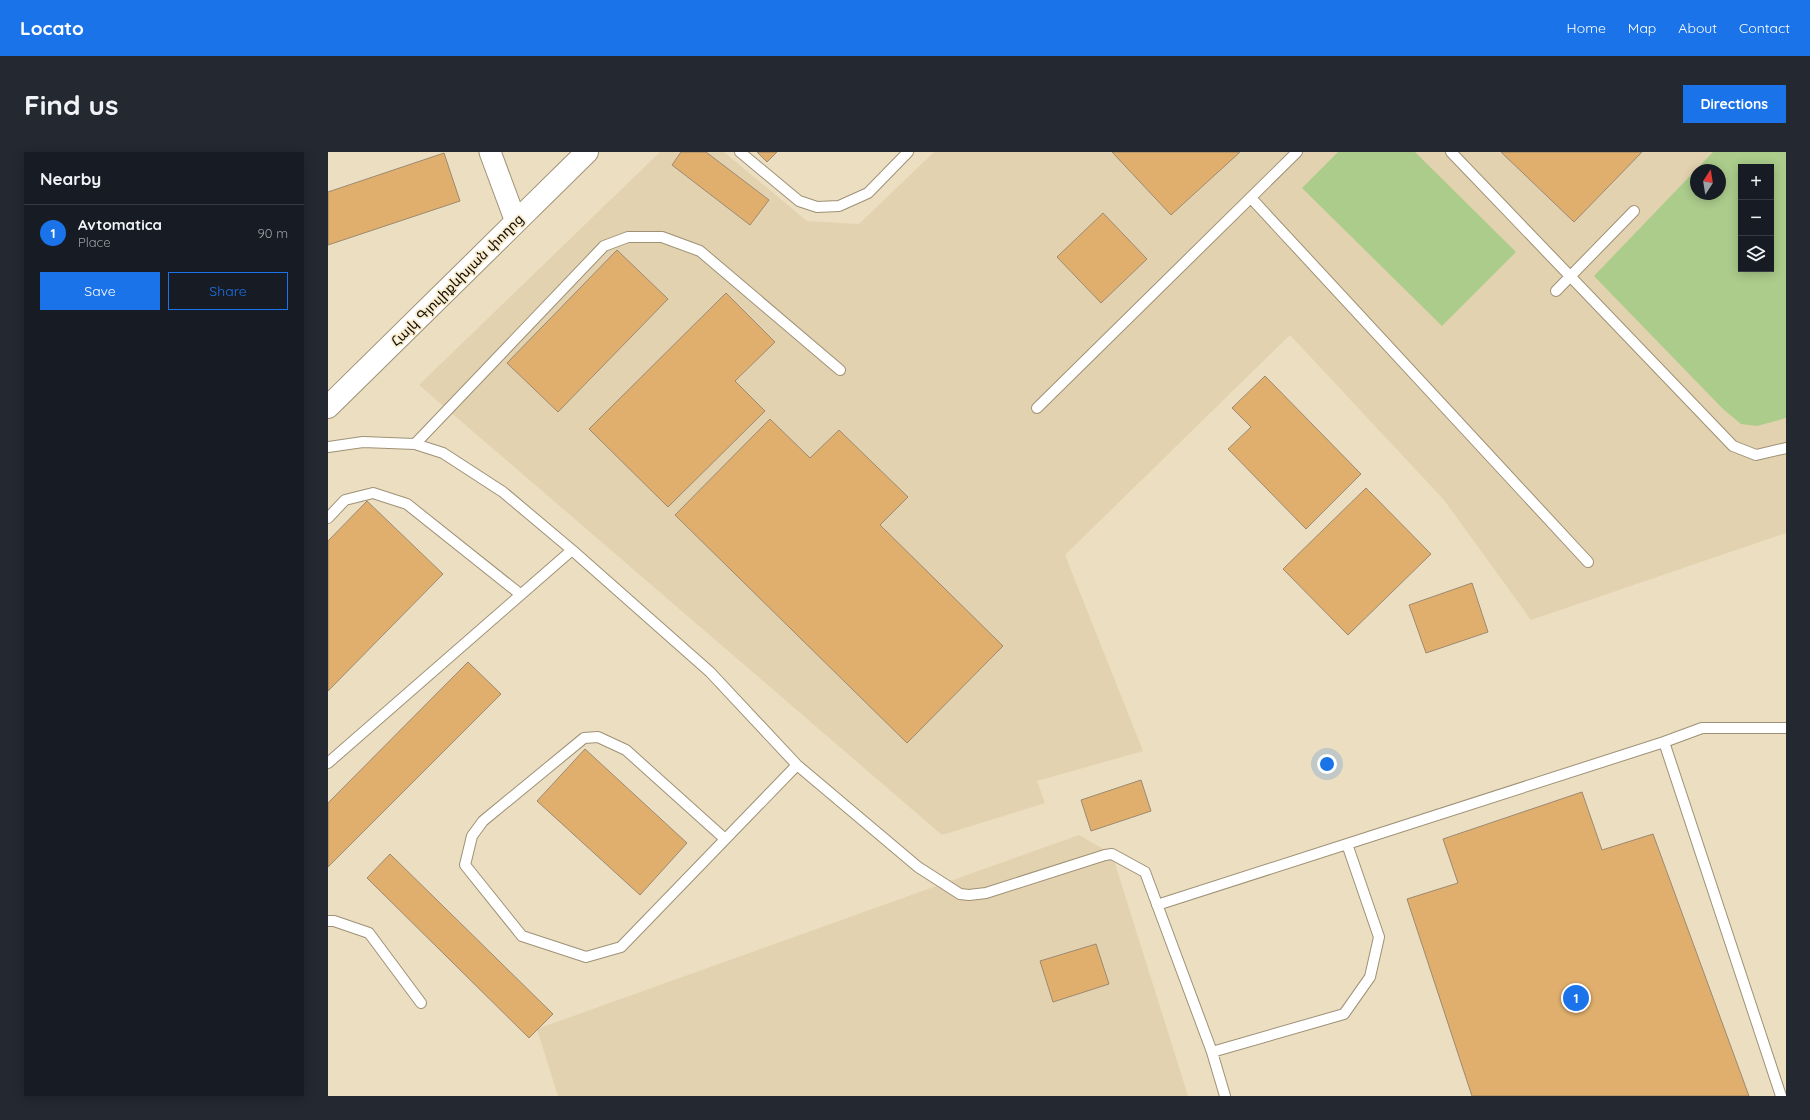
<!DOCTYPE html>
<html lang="en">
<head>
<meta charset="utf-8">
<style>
  :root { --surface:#171b24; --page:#242831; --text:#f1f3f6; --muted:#9ea1a6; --line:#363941; --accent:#1a73e8 }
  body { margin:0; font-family:Quicksand,"Noto Sans Armenian",sans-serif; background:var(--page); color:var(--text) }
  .controls { position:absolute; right:12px; top:12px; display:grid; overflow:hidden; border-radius:0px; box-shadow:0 2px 10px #0003 }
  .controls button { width:36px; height:36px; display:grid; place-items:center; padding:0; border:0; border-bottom:1px solid var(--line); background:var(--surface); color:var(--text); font:20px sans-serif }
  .compass { position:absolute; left:1362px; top:12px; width:36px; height:36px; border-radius:50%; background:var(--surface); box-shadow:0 2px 10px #0003; rotate:12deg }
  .you { position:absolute; left:999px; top:612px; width:14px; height:14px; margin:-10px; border:3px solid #fff; border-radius:50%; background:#1a73e8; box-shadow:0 0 0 6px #1a73e833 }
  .badge { display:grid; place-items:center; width:26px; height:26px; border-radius:50%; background:var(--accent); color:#fff; font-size:13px; font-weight:700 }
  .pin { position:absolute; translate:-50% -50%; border:2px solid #fff; box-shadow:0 1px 4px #0006 }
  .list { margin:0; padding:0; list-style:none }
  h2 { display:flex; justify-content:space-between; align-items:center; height:52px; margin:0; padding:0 16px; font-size:17px }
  h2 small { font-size:13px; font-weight:400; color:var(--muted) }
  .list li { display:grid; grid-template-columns:26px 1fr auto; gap:12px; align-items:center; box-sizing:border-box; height:56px; padding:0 16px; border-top:1px solid var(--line) }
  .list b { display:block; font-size:15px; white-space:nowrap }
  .list p { margin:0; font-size:13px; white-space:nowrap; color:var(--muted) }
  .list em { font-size:13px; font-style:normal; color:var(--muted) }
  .actions { display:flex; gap:8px; padding:12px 16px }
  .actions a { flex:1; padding:9px 0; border:1px solid var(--accent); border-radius:0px; text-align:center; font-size:14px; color:var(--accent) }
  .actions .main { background:var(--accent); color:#fff }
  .icon { flex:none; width:22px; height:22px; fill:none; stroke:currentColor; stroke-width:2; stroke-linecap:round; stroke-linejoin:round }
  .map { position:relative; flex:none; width:1458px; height:944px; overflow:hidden; border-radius:0px }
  header { display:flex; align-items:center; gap:24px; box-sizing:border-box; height:56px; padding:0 20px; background:var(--accent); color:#fff }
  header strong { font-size:19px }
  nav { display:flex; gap:22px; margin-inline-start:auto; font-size:14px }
  .intro { display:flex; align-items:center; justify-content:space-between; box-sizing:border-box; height:96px; padding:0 24px }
  h1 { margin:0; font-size:28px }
  .button { padding:10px 18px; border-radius:0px; background:var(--accent); color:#fff; font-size:14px; font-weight:700 }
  main { display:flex; gap:24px; padding:0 24px }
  aside { flex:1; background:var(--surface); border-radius:0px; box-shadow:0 2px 10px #0003 }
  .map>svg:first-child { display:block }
  .built { fill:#e3d2af; fill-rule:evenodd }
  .green { fill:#abcc8b; fill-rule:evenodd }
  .building { fill:#e0af6d; stroke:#9c8971 }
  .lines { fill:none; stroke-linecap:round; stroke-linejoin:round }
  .service-casing { stroke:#9e9176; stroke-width:12 }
  .minor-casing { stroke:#9e9176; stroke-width:23 }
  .tertiary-casing { stroke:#9e9176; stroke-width:24 }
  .service { stroke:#fff; stroke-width:10 }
  .minor { stroke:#fff; stroke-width:21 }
  .tertiary { stroke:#fff; stroke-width:22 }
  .labels { text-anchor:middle; stroke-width:3.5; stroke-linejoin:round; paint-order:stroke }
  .street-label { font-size:14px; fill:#110d04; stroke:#f9ebcd }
</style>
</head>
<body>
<header>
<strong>Locato</strong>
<nav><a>Home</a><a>Map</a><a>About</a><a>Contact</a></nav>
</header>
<div class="intro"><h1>Find us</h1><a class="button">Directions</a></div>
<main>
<aside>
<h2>Nearby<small></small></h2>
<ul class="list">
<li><span class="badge">1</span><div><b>Avtomatica</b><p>Place</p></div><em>90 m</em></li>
</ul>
<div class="actions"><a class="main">Save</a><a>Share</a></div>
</aside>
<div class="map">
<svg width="1458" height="944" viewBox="0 0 1458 944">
  <rect width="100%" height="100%" fill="#ecdec1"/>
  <path class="built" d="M332 0H396L479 69 531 72 606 0H1458V381L1203 468 1116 348 962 183 737 403 815 599 709 629 717 651 614 683 91 233ZM1413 15H1443V117H1413ZM1368 18H1392V42H1368Z
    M751 683 784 702 860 944H230L209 877Z"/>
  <path class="green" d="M1010 0H1087L1188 100 1114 174 974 36Z
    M1385 0H1458V266L1429 274 1413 272 1395 257 1266 124ZM1413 15H1443V117H1413ZM1368 18H1392V42H1368Z"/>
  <path class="building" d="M353 0H378L441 48 422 73 344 13Z
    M429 0H449L439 10Z
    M784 0H912L843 63Z
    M1173 0H1314L1246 70Z
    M116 1 132 49 0 93V40Z
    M775 61 819 107 773 151 729 105Z
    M289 98 340 147 230 260 179 211Z
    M398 141 447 190 407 229 437 259 340 355 261 277Z
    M937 224 1033 322 978 377 900 297 923 275 904 256Z
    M442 267 482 306 511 278 580 345 552 373 675 494 579 591 347 363Z
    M1038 336 1103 402 1020 483 955 417Z
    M39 349 115 422 0 539V389Z
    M1144 431 1160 480 1098 501 1081 453Z
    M140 510 173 542 0 715V651Z
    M257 597 359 691 312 743 209 649Z
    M813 628 823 659 763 679 753 648Z
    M1254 640 1274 698 1325 682 1421 944H1144L1079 747 1130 731 1115 687Z
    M62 702 225 862 201 886 39 726Z
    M768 792 781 832 725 850 712 809Z"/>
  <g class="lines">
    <defs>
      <path id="service" d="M412 0 471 49 489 55 511 54 540 41 580 0
        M1123 0 1405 294 1428 303 1458 296
        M923 46 1260 410
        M1228 139 1306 59
        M709 256 969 0
        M87 292 276 94 300 85H334L372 99 512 218
        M0 295 35 290 87 292 115 301 175 340 244 398 382 520 469 613 590 715 632 742 641 743 658 741 777 703 784 702 817 720 884 900 897 944
        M0 366 17 348 45 341 79 352 192 442
        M1336 590 1374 576H1458
        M0 611 244 398
        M397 687 298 598 270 585 256 586 155 669 144 684 137 713 194 784 258 805 293 795 469 613
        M1019 692 1336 590 1453 944
        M829 753 1019 692 1051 785 1042 825 1016 862 884 900
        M0 769H6L41 781 93 851"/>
      <path id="minor" d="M162 0 188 70"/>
      <path id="tertiary" d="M0 255 259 0"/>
    </defs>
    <use href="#service" class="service-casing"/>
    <use href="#minor" class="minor-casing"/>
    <use href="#tertiary" class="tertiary-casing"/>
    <use href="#service" class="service"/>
    <use href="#minor" class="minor"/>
    <use href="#tertiary" class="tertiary"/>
  </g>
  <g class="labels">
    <g class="street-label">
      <text transform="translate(129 128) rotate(-45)" y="5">Հայկ Գյուլիքևխյան փողոց</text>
    </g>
  </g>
</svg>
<div class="controls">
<button>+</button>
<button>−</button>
<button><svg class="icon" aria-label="layers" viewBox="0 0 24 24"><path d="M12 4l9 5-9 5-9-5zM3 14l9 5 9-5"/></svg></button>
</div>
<svg class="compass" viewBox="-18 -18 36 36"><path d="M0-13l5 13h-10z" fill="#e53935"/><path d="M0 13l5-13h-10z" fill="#9ea1a6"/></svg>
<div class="you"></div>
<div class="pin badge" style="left:1248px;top:846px">1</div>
</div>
</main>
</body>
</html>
